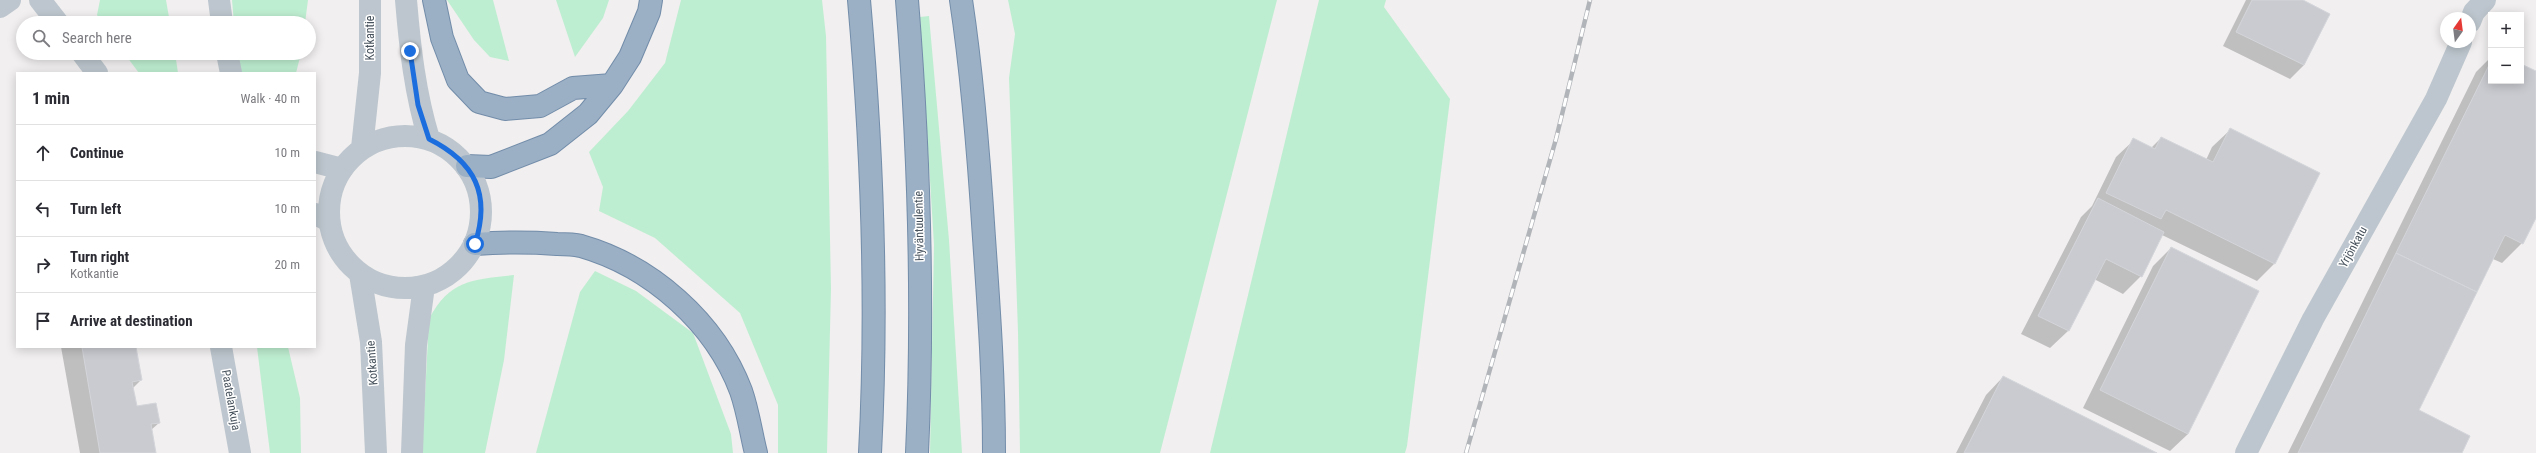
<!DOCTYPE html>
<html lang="en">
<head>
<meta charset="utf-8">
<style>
  :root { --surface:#fff; --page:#f2f2f3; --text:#2b2b33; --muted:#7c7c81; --line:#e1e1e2 }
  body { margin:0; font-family:"Roboto Condensed",sans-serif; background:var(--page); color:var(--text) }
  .controls { position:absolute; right:12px; top:12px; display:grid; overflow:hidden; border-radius:0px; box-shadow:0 2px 10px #0003 }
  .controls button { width:36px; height:36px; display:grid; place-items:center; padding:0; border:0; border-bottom:1px solid var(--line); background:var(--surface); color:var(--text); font:20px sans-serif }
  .compass { position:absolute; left:2440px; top:12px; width:36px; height:36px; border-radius:50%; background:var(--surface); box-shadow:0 2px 10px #0003; rotate:14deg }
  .stop { position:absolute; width:12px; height:12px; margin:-9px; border:3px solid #1c6edf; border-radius:50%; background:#fff }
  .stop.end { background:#1c6edf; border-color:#fff; box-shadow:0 1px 4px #0008 }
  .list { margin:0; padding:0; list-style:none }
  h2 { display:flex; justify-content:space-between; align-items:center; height:52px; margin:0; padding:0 16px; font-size:17px }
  h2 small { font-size:13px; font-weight:400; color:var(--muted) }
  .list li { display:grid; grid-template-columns:26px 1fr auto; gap:12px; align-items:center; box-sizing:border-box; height:56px; padding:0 16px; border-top:1px solid var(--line) }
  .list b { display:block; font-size:15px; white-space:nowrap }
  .list p { margin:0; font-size:13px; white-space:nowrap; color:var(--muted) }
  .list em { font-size:13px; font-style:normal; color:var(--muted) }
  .icon { flex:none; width:22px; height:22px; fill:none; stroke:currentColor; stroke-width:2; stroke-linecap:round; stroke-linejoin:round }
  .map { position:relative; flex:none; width:2536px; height:453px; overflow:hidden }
  .search { position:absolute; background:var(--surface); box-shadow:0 2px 10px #0003; left:16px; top:16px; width:300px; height:44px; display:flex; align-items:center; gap:10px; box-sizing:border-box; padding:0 14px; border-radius:22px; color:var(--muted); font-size:15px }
  .panel { position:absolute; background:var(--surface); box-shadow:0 2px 10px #0003; left:16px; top:72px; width:300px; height:276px; border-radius:0px }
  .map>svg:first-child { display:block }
  .green { fill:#beeed1 }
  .shadow { fill:#0003 }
  .building { fill:#c9cbd1; stroke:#d3d5da }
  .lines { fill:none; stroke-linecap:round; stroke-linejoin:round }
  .trunk-casing { stroke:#728ca9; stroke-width:24 }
  .minor { stroke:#bdc6ce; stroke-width:22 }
  .tertiary { stroke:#bdc6ce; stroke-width:22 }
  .trunk { stroke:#9bb0c5; stroke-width:22 }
  .rail-casing { stroke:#b1b4b9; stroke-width:4.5 }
  .rail { stroke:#fff; stroke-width:3; stroke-dasharray:9; stroke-linecap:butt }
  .route { stroke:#1c6edf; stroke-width:5 }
  .labels { text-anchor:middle; stroke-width:3; stroke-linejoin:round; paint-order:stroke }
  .street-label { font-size:12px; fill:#47525c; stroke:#fff }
</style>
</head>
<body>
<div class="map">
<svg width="2536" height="453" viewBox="0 0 2536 453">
  <rect width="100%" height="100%" fill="#f1efef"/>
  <path class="green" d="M100 0H166L170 23H103L97 15Z
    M232 0H308L305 23H234Z
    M447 0H493L509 61 490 57 474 40Z
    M556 0H609L603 18 575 57Z
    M681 0H822L826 36 831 289 827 453H778V405L740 313 655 238 599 211 603 187 589 152 628 111 665 63Z
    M1008 0H1277L1160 453H1020L1018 332 1009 78 1015 34Z
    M1319 0H1386L1384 7 1450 99 1407 446 1405 453H1210Z
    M929 16 949 240 962 453H930L934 245 920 17Z
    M124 53H175L178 73H139Z
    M238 53H301L296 73H240Z
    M595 271 636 291 693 333 731 434 733 453H536L580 292Z
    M514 275 504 360 485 453H422L429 319C450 279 473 280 514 275Z
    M257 347H288L300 398 301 453H270Z"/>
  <path class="shadow" d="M2246 0H2300L2329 14 2304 65 2290 79 2223 46Z
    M2491 57V81H2521V65L2536 72V216L2522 243 2502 263 2493 259 2418 411 2461 453H2288L2476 72Z
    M2230 130 2319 174 2274 264 2257 281 2162 235 2141 276 2123 294 2094 279 2068 331 2050 348 2021 334 2081 217 2092 206 2116 157 2134 140 2151 148 2161 138 2206 160 2212 147Z
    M2171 248 2188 434 2170 451 2083 408 2153 266Z
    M61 347H135L141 380 133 388 136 407 159 423 151 430 155 453H80Z
    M2003 377 2155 453H1956L1986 395Z"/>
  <path class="building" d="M2252 0H2303L2330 14 2304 65 2236 32Z
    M2491 61V81H2521V64L2536 71V218L2523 244 2505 235 2477 292 2396 253Z
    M2230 128 2320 173 2275 264 2166 210 2161 219 2106 193 2133 138 2155 149 2161 137 2213 162Z
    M2098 198 2164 232 2142 277 2106 259 2069 331 2038 316Z
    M2171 247 2259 291 2188 434 2100 390Z
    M2396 253 2477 292 2419 410 2470 436 2462 453H2298Z
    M82 347H136L142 380 132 382 137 406 156 403 160 423 151 424 156 453H100Z
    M2003 376 2157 453H1964Z"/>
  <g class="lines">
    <defs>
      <path id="trunk" d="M434 0 442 38 458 80 479 102 505 109 540 106 573 88 612 85
        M859 0C872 148 878 305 870 453
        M907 0C919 151 924 302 917 453
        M961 0C973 79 979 159 984 238 989 310 994 381 994 453
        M467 166 491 167 550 144 588 114 612 85 630 57 649 12 651 0
        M475 244C503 242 529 242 557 244 564 244 573 244 581 246 651 266 715 322 741 391 748 411 751 433 756 453"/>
    </defs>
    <use href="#trunk" class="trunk-casing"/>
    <path class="minor" d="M40 0 58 23
      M219 0 222 23
      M0 7 10 0
      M2470 22 2474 12 2485 0
      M82 53 97 73
      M227 53 231 73
      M315 162 342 169
      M315 214 329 221
      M221 347 240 453
      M2246 453 2313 319 2436 99 2461 42"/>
    <path class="tertiary" d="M406 0C410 48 415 93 429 139
      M329 212a76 76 0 1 1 152 0a76 76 0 1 1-152 0Z
      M362 148 370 73V0
      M360 274 371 342 376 453
      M412 453 416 345 424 286"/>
    <use href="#trunk" class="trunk"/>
    <defs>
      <path id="rail" d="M1466 453 1556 139 1590 0"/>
    </defs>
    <use href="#rail" class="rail-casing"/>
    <use href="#rail" class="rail"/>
  </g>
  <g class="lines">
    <path class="route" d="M410 51 418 105 429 139C475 162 491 194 475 244"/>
  </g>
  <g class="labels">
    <g class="street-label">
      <text transform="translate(370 38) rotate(-90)" y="4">Kotkantie</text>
      <text transform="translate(919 226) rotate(-91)" y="4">Hyväntuulentie</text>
      <text transform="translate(2353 247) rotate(-61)" y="4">Yrjönkatu</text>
      <text transform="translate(372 363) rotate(-94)" y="4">Kotkantie</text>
      <text transform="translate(231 400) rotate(80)" y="4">Paatelankuja</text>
    </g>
  </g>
</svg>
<div class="controls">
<button>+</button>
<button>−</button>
</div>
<svg class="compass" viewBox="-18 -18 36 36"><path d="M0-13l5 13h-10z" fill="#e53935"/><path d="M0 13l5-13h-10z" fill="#7c7c81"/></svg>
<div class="stop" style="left:475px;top:244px"></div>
<div class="stop end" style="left:410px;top:51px"></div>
<div class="search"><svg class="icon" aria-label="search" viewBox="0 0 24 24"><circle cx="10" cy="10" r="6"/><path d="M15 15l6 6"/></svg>Search here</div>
<section class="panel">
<h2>1 min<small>Walk · 40 m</small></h2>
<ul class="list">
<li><svg class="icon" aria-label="ahead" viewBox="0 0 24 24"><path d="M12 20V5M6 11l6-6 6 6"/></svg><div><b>Continue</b></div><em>10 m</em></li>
<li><svg class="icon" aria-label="left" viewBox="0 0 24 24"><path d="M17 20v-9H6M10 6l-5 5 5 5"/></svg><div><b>Turn left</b></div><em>10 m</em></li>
<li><svg class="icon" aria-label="right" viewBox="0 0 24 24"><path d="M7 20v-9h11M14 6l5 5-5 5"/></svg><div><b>Turn right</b><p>Kotkantie</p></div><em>20 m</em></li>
<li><svg class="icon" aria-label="arrive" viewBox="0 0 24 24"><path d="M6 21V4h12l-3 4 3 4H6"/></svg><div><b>Arrive at destination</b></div></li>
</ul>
</section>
</div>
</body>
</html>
